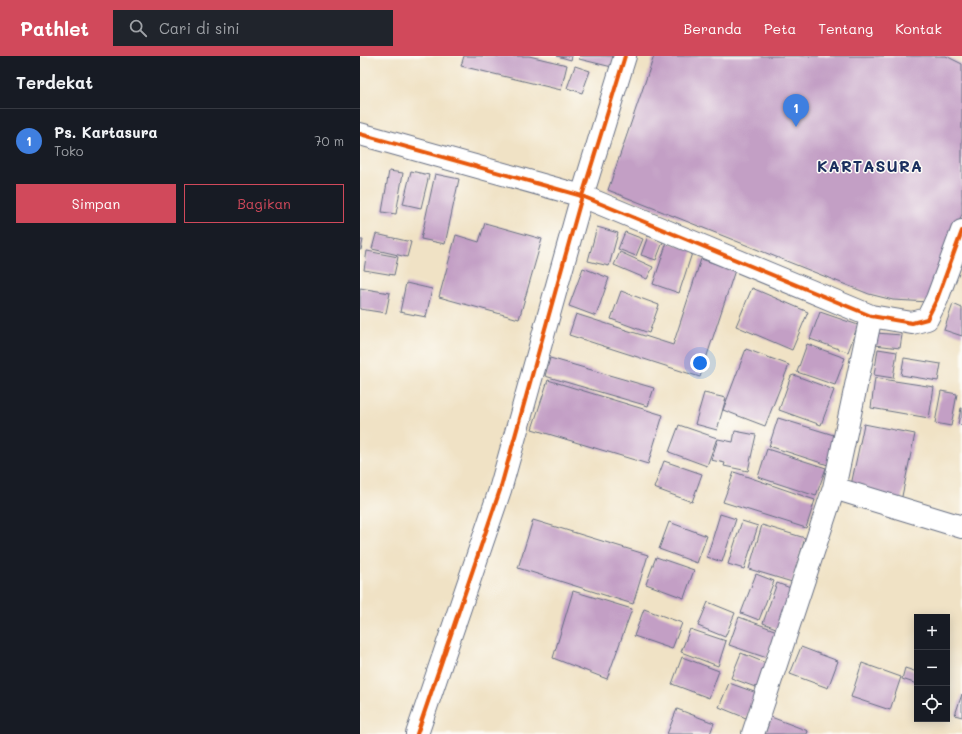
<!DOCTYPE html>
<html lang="id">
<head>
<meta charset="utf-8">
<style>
  :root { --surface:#171b24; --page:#20242c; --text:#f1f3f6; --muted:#9ea1a6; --line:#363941; --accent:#d1495b }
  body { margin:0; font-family:Mali,sans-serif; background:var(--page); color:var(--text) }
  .controls { position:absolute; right:12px; bottom:12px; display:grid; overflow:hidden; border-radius:0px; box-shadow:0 2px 10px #0003 }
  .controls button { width:36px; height:36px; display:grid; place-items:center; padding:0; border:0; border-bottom:1px solid var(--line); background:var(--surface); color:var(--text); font:20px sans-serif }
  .you { position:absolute; left:340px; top:307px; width:14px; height:14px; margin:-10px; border:3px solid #fff; border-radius:50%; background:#1a73e8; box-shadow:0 0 0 6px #1a73e833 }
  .badge { display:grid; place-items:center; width:26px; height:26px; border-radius:50%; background:var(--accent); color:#fff; font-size:13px; font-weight:700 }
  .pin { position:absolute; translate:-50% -33px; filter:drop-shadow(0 1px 2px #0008) }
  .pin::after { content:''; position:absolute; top:21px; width:14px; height:12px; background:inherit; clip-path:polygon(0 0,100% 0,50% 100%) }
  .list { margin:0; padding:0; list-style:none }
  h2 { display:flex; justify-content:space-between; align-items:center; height:52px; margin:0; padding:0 16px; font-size:17px }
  h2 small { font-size:13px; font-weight:400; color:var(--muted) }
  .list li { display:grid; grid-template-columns:26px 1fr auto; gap:12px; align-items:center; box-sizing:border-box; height:64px; padding:0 16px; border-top:1px solid var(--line) }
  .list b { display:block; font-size:15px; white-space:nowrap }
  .list p { margin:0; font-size:13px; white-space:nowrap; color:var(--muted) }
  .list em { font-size:13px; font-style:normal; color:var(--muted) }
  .actions { display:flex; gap:8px; padding:12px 16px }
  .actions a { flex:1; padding:9px 0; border:1px solid var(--accent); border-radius:0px; text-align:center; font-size:14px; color:var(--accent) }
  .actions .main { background:var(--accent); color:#fff }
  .icon { flex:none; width:22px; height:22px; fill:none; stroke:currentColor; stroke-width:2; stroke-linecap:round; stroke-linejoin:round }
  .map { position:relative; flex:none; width:602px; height:678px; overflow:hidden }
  header { display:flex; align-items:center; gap:24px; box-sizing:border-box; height:56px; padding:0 20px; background:var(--accent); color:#fff }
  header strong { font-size:19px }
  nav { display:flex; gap:22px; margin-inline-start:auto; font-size:14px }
  .search { width:280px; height:36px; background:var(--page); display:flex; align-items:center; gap:10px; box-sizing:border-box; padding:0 14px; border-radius:0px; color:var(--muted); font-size:15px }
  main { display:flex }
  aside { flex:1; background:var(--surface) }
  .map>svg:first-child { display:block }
  .building { fill:#c39fc5 }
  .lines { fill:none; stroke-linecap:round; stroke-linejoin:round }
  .street-casing { stroke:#666e82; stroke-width:24 }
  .street { stroke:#fff; stroke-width:22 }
  .cycleway-casing { stroke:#fdfcf7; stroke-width:6 }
  .cycleway { stroke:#e8590c; stroke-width:4 }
  .labels { text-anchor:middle; stroke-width:3; stroke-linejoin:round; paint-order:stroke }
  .district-label { font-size:16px; font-weight:bold; letter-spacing:1px; fill:#1b2f5e; stroke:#fdfcf7 }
</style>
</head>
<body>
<header>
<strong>Pathlet</strong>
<div class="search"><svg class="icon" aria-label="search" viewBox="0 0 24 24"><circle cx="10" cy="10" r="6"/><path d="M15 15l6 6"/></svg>Cari di sini</div>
<nav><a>Beranda</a><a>Peta</a><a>Tentang</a><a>Kontak</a></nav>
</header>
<main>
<aside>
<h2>Terdekat<small></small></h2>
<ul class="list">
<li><span class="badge" style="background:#3f7fe0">1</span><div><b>Ps. Kartasura</b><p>Toko</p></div><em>70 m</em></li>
</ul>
<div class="actions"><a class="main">Simpan</a><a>Bagikan</a></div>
</aside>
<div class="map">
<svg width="602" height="678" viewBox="0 0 602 678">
  <rect width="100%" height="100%" fill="#fdfcf7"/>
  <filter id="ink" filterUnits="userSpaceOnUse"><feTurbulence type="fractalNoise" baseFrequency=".025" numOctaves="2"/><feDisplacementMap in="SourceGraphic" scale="8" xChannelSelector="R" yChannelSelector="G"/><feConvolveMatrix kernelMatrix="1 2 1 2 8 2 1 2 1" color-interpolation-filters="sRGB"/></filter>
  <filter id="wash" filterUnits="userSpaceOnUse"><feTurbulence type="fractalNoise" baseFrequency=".012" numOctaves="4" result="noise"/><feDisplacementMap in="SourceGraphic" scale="16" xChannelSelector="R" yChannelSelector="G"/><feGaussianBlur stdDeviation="0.9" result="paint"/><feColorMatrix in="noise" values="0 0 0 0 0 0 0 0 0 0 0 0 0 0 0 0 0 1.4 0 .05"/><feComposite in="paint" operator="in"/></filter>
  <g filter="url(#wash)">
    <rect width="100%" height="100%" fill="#f0e2c5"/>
    <g id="blocks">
      <path class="building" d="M104 0H169L207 9 201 34 101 10Z
        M197 0H212L211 4Z
        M220 0H254L252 11 219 3Z
        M294 0H586L602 8V158L569 246 533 244 509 238 248 134Z
        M215 10 230 15 222 37 207 32Z
        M29 115 43 117 36 158 22 156Z
        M51 115 69 119 61 152 43 148Z
        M75 118 99 123 85 188 61 183Z
        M125 167 182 183 159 263 79 241 96 179 119 186Z
        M237 171 258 177 249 210 228 205Z
        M265 176 283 183 276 200 258 193Z
        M16 178 51 186 47 201 12 193Z
        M288 180 303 186 296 204 281 199Z
        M0 184H3L1 194H0Z
        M307 186 333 194 319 237 293 228Z
        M7 195 38 201 34 219 4 214Z
        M260 196 293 211 287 223 254 209Z
        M341 203 375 214 340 321 209 279 216 258 313 289Z
        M223 212 249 222 236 260 209 250Z
        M46 227 72 233 66 261 40 256Z
        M0 232 30 237 26 257 0 253Z
        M392 232 448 256 432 294 376 270Z
        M261 235 299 249 289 277 251 263Z
        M593 248 602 252V280L584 274Z
        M460 256 498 269 488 296 450 283Z
        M516 277 542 279 540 292 515 289Z
        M447 288 485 302 475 329 437 316Z
        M386 293 429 309 405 370 363 354Z
        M518 293 537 296 533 322 514 319Z
        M190 302 294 332 288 350 185 320Z
        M544 302 581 308 578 325 541 319Z
        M434 319 474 334 461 369 419 354 431 320Z
        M515 322 574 331 569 362 511 352Z
        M188 324 303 359 288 408 172 373Z
        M581 335 597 338 591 370 575 367Z
        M344 337 366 342 357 374 335 368Z
        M601 352H602V369L598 368Z
        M418 362 477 380 468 409 409 390Z
        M504 368 555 378 541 445 490 434Z
        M319 369 357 382 347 410 309 396Z
        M375 375 396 379 388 415 364 410 365 407 351 404 358 383 373 386Z
        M407 393 466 412 456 440 398 421Z
        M304 405 342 418 332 446 294 432Z
        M374 416 455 444 446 472 363 446Z
        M360 458 376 463 362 506 347 501Z
        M173 464 288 499 273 548 158 512Z
        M382 465 398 470 384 513 368 508Z
        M309 466 347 480 337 507 299 493Z
        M402 469 445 482 432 526 389 513Z
        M296 501 334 514 324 542 286 528Z
        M396 518 414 525 399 564 381 557Z
        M417 527 436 534 421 574 403 567Z
        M213 535 272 553 247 623 193 602Z
        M348 546 375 557 365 581 338 570Z
        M284 553 322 567 312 593 274 580Z
        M379 561 417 575 407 602 369 589Z
        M330 573 366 585 358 610 321 596Z
        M441 591 478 605 468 632 430 618Z
        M381 597 408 608 398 632 371 622Z
        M322 601 359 615 349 642 312 628Z
        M502 607 541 621 530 654 491 641Z
        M545 612 557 616V628L542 623Z
        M369 627 397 637 386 662 359 651Z
        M602 638V661L595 659Z
        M317 653 354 667 350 678H307Z
        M411 661 448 675 447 678H405Z"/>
    </g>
  </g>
  <g filter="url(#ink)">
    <use href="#blocks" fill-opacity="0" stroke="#666e82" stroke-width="1"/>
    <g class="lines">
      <defs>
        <path id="street" d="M0 78 222 140 511 260 552 267 567 263 577 243 602 175
          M474 432 602 471
          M57 678 140 434 222 140 265 0
          M393 678 474 432 511 260"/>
      </defs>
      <use href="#street" class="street-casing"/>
      <use href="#street" class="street"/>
      <defs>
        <path id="cycleway" d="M0 78 222 140 511 260 552 267 567 263 577 243 602 175
          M57 678 140 434 222 140 265 0"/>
      </defs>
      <use href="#cycleway" class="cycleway-casing"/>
      <use href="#cycleway" class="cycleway"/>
    </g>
  </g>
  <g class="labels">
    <g class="district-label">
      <text x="510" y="116">KARTASURA</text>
    </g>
  </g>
</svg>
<div class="controls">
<button>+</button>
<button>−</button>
<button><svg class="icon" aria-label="locate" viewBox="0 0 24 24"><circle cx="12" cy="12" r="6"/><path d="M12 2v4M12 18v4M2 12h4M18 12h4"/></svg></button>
</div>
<div class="you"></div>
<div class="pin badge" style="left:436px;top:71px;background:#3f7fe0">1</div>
</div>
</main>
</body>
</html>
